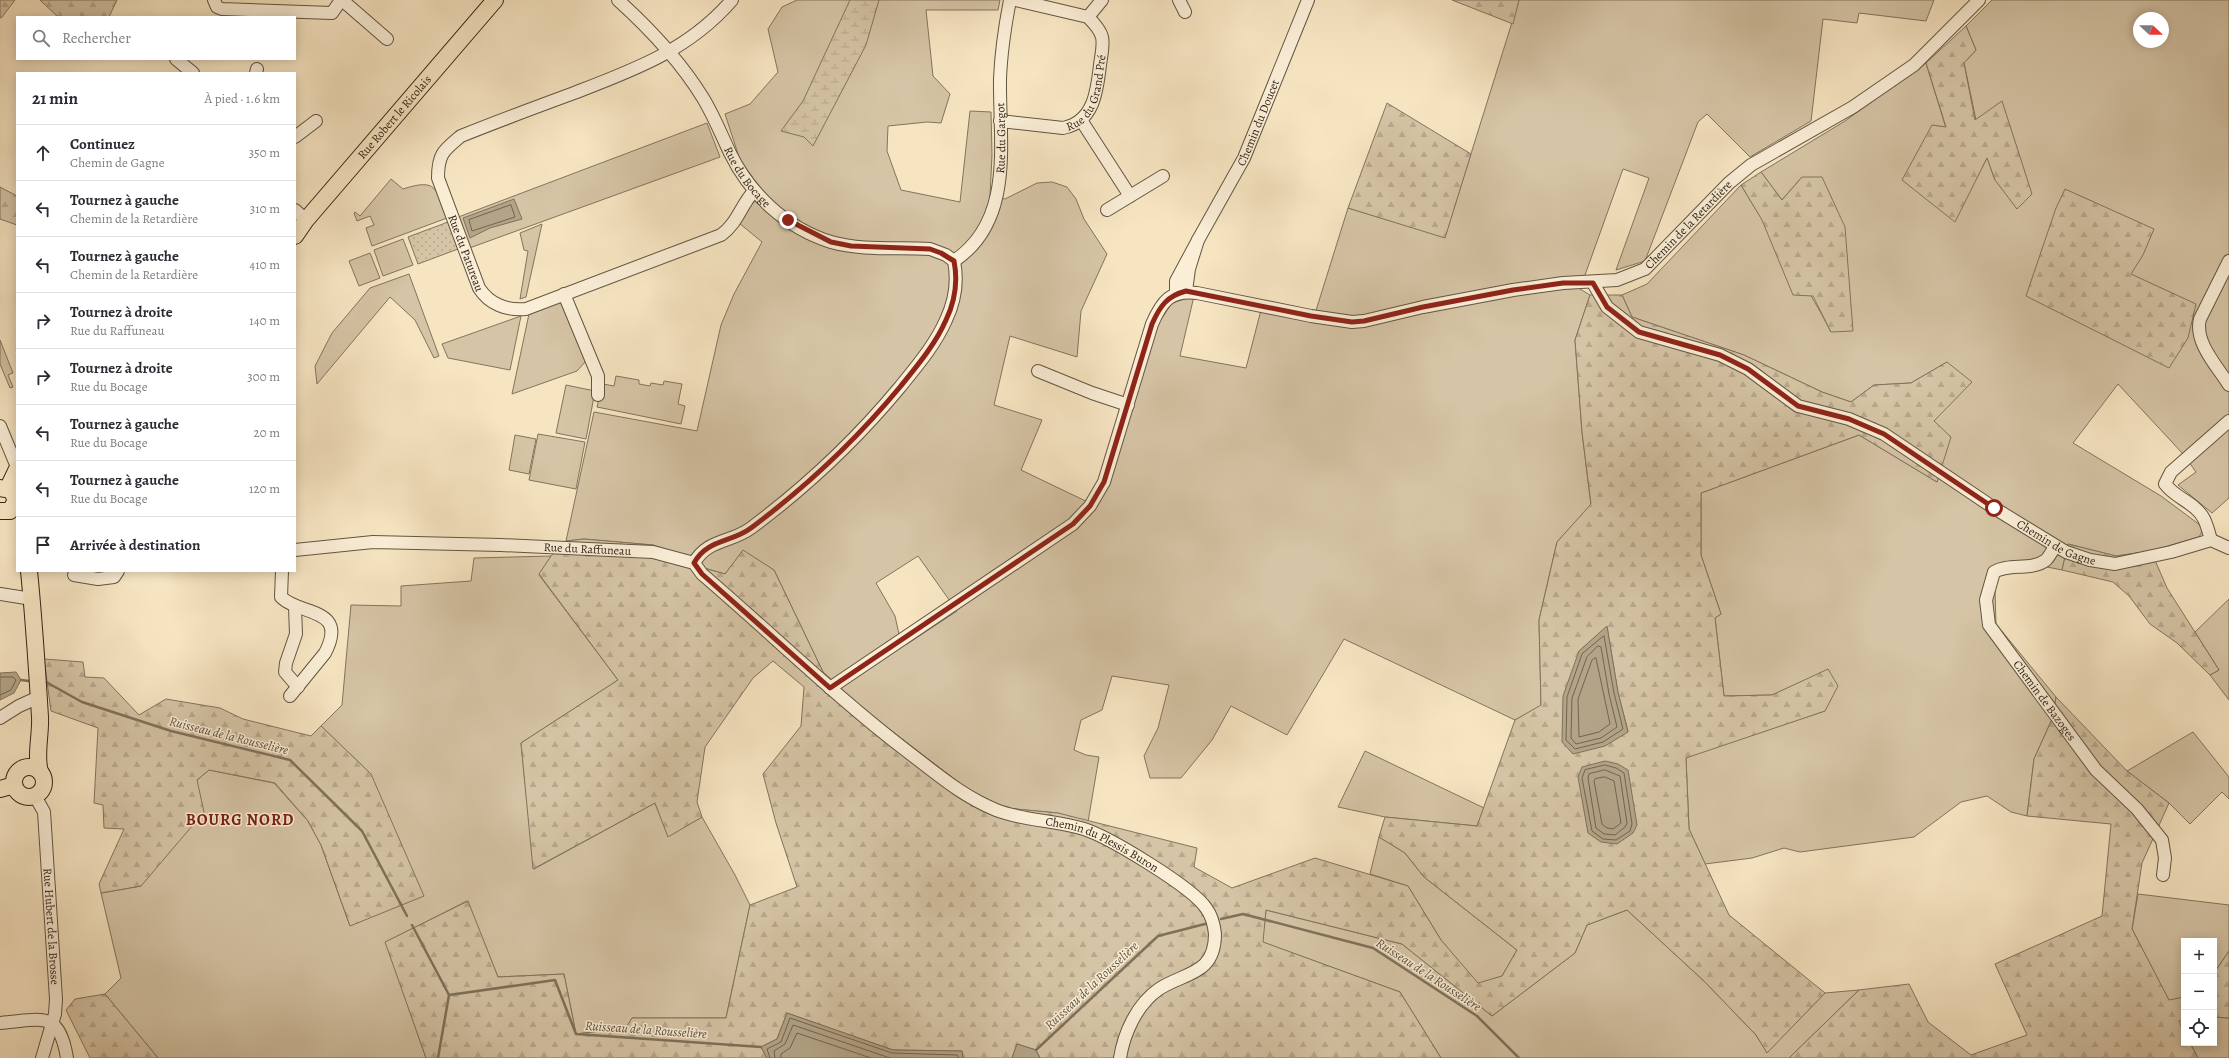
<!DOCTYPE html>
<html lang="fr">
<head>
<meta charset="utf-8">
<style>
  :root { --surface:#fff; --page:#f7f7f7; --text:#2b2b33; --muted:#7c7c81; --line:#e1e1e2 }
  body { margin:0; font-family:Alegreya,serif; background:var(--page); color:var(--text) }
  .controls { position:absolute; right:12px; bottom:12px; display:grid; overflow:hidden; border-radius:0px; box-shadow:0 2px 10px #0003 }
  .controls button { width:36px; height:36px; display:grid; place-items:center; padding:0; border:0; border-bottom:1px solid var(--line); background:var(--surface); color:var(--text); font:20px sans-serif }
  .compass { position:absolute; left:2133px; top:12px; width:36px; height:36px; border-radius:50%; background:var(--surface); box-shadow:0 2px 10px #0003; rotate:112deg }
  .stop { position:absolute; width:12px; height:12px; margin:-9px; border:3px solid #8f2418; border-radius:50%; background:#fff }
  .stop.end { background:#8f2418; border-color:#fff; box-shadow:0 1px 4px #0008 }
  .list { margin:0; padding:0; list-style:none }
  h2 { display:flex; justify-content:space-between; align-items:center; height:52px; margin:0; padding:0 16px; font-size:17px }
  h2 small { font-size:13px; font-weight:400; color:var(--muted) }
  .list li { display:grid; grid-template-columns:26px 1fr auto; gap:12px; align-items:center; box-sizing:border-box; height:56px; padding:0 16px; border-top:1px solid var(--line) }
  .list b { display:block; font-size:15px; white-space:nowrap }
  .list p { margin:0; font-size:13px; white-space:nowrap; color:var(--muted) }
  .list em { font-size:13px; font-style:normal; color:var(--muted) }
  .icon { flex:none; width:22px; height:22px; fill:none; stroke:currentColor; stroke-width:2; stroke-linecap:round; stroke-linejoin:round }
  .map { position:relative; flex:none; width:2229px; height:1058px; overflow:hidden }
  .search { position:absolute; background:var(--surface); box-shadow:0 2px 10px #0003; left:16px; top:16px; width:280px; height:44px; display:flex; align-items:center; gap:10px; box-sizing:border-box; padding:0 14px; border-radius:0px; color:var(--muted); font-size:15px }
  .panel { position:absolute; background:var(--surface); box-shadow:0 2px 10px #0003; left:16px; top:72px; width:280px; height:500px; border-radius:0px }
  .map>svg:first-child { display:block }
  .green { fill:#d5c4a5; stroke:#82745e; fill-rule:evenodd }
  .forest { fill:url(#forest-firs); stroke:#82745e; fill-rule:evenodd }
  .wetland { fill:url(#wetland-marsh); stroke:#82745e }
  .park { fill:url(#park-dots); stroke:#82745e }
  .water { fill:#b3a488; stroke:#7f715a }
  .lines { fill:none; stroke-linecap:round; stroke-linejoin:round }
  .shore { stroke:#72644f; stroke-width:1 }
  .stream { stroke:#7f715a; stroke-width:2.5 }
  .minor-casing { stroke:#625541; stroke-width:14 }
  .major-casing { stroke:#302516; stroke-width:18 }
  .minor { stroke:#faeed7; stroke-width:12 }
  .major { stroke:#f7e5c2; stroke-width:16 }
  .route { stroke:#8f2418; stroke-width:5 }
  .labels { text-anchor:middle; stroke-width:3; stroke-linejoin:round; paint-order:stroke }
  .street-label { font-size:12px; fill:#302516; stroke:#faeed7 }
  .water-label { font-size:13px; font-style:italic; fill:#5e513e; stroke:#faeed7 }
  .district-label { font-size:16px; font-weight:bold; letter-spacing:1px; fill:#7a1f14; stroke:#faeed7 }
</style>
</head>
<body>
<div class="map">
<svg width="2229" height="1058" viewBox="0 0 2229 1058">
  <defs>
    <pattern id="forest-firs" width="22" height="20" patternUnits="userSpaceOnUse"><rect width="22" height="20" fill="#d5c4a5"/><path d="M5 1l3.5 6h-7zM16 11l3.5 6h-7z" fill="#b7a88d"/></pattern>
    <pattern id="wetland-marsh" width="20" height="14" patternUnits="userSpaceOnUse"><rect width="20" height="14" fill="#d5c4a5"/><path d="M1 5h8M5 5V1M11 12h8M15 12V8" fill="none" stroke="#b7a88d"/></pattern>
    <pattern id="park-dots" width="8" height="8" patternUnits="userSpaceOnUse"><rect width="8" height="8" fill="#d5c4a5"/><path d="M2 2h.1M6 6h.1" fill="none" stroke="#b7a88d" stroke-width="1.8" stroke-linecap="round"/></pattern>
  </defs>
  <rect width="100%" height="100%" fill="#f7e5c2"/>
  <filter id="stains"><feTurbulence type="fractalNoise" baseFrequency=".005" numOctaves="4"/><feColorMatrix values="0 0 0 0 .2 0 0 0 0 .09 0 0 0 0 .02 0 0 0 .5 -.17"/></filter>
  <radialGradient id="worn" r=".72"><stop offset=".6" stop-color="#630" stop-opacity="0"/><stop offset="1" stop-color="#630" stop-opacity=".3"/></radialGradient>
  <path class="green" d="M797 0H1000L998 10H926L933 76 950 94 941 123 927 122 888 126 887 151 901 190 960 202 970 111 991 112 992 155 990 196 1005 199 1037 183 1052 182 1067 187 1076 199 1084 219 1107 254 1081 311 1077 357 1010 336 994 405 1042 420 1021 470 1096 506 1156 327 1172 303 1194 296 1180 356 1246 368 1261 310 1313 320 1348 208 1445 237 1519 0H1934L1926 21 1859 13 1857 23 1823 19 1811 121 1750 157 1707 114 1698 122 1645 261 1616 270 1649 178 1623 169 1580 289 1590 295 1575 340 1582 432 1591 505 1557 542 1539 620 1541 706 1515 720 1344 639 1287 735 1231 706 1212 740 1181 778H1150L1144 756 1158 728 1169 685 1112 676 1102 710 1081 720 1074 750 1086 755 1099 757 1088 822 1058 813 1005 808 966 788 863 709 823 672 774 570 743 551 725 574 704 568 653 545 584 539 566 541 594 412 697 431 721 325 734 294 762 242 739 223 750 206 764 193 740 160 725 114 750 104 778 72 768 29 782 7ZM918 556 957 611 907 644 899 634 895 616 876 583Z
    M1992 0H2229V498L2212 513 2178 485 2196 472 2184 455 2118 384 2073 443 2161 496 2204 528 2199 537 2151 551 2116 556 2068 544 2062 570 2047 567 2000 572 1995 590 1996 624 2056 697 2053 717 2034 759 2027 816 2011 812 1987 796 1961 802 1914 837 1800 852 1784 848 1752 858 1705 864 1689 829 1686 757 1825 711 1828 670 1772 695 1724 696 1715 618 1721 614 1701 555V493L1859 435 1937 482 1934 421 1947 362 1911 383 1874 385 1851 402 1822 392 1744 355 1632 317 1622 295 1647 284 1741 185C1770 235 1805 280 1831 332L1802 177 1782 200 1761 172 1845 121 1926 63 1946 128 1974 182 1987 157 1995 180 1976 120 1964 63 1976 50 1966 26ZM2139 18H2163V42H2139Z
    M707 123 720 157 464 250 453 219Z
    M391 179 403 189C437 178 436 188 447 218L372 246 366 228 374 225 370 216 357 221 354 213 355 212 360 216Z
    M542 224 526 297 520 299 528 251 524 250 520 233Z
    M403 239 413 265 383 276 374 250Z
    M370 253 380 278 359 286 349 261Z
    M409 274 439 356 434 358 415 320 390 297 317 384 315 366 332 333 370 288Z
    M563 301 586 361 577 371 512 394 529 314Z
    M521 316 510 370 448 358 442 344Z
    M0 340 13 373 8 375 13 387 10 388 0 364Z
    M616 376 639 380V384L650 386 651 383 663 385 664 381 682 384 678 404 685 406 681 424 597 407 603 384 614 386Z
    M566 385 595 391 586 439 556 433Z
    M538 434 585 442 576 489 529 480Z
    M515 435 536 439 529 474 509 470Z
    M551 556 539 575 618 680 521 743 534 869 655 803 668 836 702 817 735 875 750 905 726 1018H632L626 1028 576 1034 564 974 498 977 467 901 386 942 426 1058H158L105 994 121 978 101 893 141 886 197 780 209 770 274 783 308 821 321 845 350 926 371 774 321 726 342 705 351 605 401 606V586L471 581 474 558Z
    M2229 599V700L2210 675 2219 670 2195 632Z
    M2193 732 2229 777V799L2222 792 2190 824 2169 803 2127 771Z
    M1365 751 1484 808 1477 826 1385 817 1338 807Z
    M1379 837 1405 853 1424 877 1517 950 1502 976 1478 984 1441 940 1408 886 1370 874Z
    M2138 894 2229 905V951L2214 973V941H2184V997L2169 1001 2132 929Z
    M1266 910 1402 944 1492 1016 1575 953 1587 925 1627 910 1705 982 1756 1035 1767 1052 1825 993 1859 990 1789 1058H1441L1400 992 1262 942Z
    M2214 1017 2229 1018V1058H2198L2190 1043H2214Z"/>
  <path class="forest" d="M0 0H15L2 17 0 18Z
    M40 0H117L109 17H58Z
    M1452 0H1519L1513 24Z
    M1966 26 1976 50 1964 63 1975 120 2002 101 2032 194 2017 209 1995 180 1987 158 1955 222 1902 180 1932 125 1946 127 1926 63Z
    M1387 103 1471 154 1445 238 1348 208Z
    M1761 172 1782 200 1802 177H1822L1845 227 1853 331 1831 332 1813 296 1793 295 1762 220 1741 185Z
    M0 187 17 196V225L0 219Z
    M2065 189 2154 229 2143 255 2131 274 2196 304 2188 338 2169 368 2026 296 2056 208Z
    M1590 295H1622L1632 317 1744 355 1822 392 1851 402 1874 385 1911 383 1947 362 1972 382 1934 421 1951 437 1937 482 1859 435 1701 493V555L1721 614 1715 618 1724 696 1772 695 1828 669 1838 686 1825 711 1686 758 1689 829 1729 915 1825 993 1767 1053 1756 1035 1705 982 1627 910 1587 925 1575 953 1492 1016 1402 944 1266 910 1263 942 1400 992 1441 1058H1040L1036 1050 1017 1044 1012 1058H963L962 1051 893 1050 787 1013 777 1039 761 1047 767 1058H426L385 942 468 901 498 977 564 974 576 1034 626 1028 632 1018H726L750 905 797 887 776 823 763 774 801 726 804 687 773 661 753 678 705 747 697 802 702 817 668 837 655 803 533 869 521 743 618 680 539 574 551 556 566 541 584 539 653 545 681 554 704 568 725 574 743 550 774 570 823 672 863 709 966 788 1005 808 1058 813 1197 848 1194 867 1232 888 1315 858 1408 886 1441 940 1478 983 1502 976 1517 950 1424 877 1405 853 1379 837 1385 817 1477 826 1515 720 1541 705 1539 620 1557 542 1591 504 1582 432 1575 340ZM1607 627 1618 693 1628 731 1579 651Z
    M2068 544 2116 556 2151 551 2167 588 2219 670 2210 675 2177 643 2150 624 2129 596 2113 582 2062 570Z
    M44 659 83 662 85 677 104 678 139 715 166 699 220 708 243 719 311 736 321 726 371 774 424 896 350 926 321 845 308 821 275 783 209 770 197 780 204 812 141 886 101 893 99 884 124 829 104 828 103 805 94 803 98 728 51 711Z
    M2056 697 2127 771 2169 803 2142 863 2132 929 2169 1000 2184 997V1020L2179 1021 2184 1031V1043H2190L2198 1058H1789L1859 990 1909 984 1928 1022 1971 1055 2027 1035 1995 964 2102 916 2111 824 2027 816 2034 759 2053 717Z
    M2229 951V1018L2214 1017V973Z
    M105 994 158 1058H90L66 1010 75 999Z"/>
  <path class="wetland" d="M850 0H879L866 45 813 146 804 137 781 131 803 101Z"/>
  <path class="park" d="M448 222 458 249 418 264 408 237Z"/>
  <path class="water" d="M514 199 522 219 490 228 470 238 463 218Z
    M1607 626 1618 692 1628 732 1605 746 1573 754 1562 742 1563 696 1579 651Z
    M16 672 21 680 14 693 0 700V673Z
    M1605 761 1618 764 1628 770 1637 825 1633 833 1617 844 1601 842 1588 833 1578 777 1582 767Z
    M787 1013 893 1050 962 1051 963 1058H767L761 1047 777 1039Z
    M1017 1044 1036 1050 1040 1058H1012Z"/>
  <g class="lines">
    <path class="shore" d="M511 205 515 217 472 231 469 220Z
      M1604 636 1614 693 1623 729 1603 742 1575 749 1566 740 1567 697 1582 654Z
      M1598 646 1601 647 1609 694 1617 727 1601 738 1576 744 1571 738 1572 698 1587 657Z
      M1596 658 1610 724 1599 732 1579 737 1578 699 1592 660Z
      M0 677H13L16 680 11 690 0 695
      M1605 765 1616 768 1624 773 1632 824 1630 831 1616 840 1603 839 1592 831 1582 778 1585 770Z
      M1605 770 1620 776 1627 823 1625 827 1615 835 1604 834 1596 828 1588 778 1589 774Z
      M1605 777 1614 781 1621 823 1613 829 1607 828 1602 824 1594 781 1595 779Z
      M770 1058 767 1049 781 1042 790 1018 892 1053 957 1055 959 1058
      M775 1058 774 1051 785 1044 793 1025 890 1058
      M781 1058V1054L790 1048 797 1033 871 1058"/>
    <path class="stream" d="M21 680 29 681
      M46 682 82 702 171 731 290 760 362 831 407 916
      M1221 919 1243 914 1373 948 1477 1016 1519 1058
      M412 925 449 995 438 1058
      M449 995 555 980 576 1034 761 1047
      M1036 1050 1158 936 1205 924"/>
    <defs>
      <g id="minor">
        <path d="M214 0 217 7 222 9 332 13 341 0"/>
        <path d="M342 0 387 39"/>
        <path id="s1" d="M618 0C650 29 681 62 703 98 714 116 721 134 730 153 750 194 786 228 831 242 863 251 898 247 930 249L946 255 954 261C958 281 955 301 946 320 935 345 917 366 900 387 856 440 806 487 751 528 731 543 707 539 694 563"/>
        <path id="s2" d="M732 0C689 50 634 70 574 93 536 107 498 121 461 136 443 151 438 154 438 178L479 288C489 304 507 311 526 309L721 235C737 224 741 205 754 191"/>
        <path d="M1179 0 1185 12"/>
        <path d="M1088 17 1102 0"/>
        <path d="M176 59 193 73"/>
        <path d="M256 73 257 69"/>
        <path d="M1081 120 1130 196"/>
        <path id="s3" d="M1000 121 1063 128C1094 122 1097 91 1100 65 1101 56 1104 46 1102 37 1100 29 1093 22 1088 17L1016 0"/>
        <path d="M295 137 316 121"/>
        <path d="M295 210 306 220"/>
        <path d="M1107 210 1163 176"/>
        <path id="s4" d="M1198 240 1244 158 1308 0"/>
        <path id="s5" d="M954 261C1015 220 999 142 1000 79 1001 52 1005 26 1010 0"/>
        <path d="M2229 261 2200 319C2194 342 2217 366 2229 385"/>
        <path id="s6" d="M1593 283 1607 307 1639 332 1720 355 1748 369 1798 406 1849 419 1884 434 1994 508 2066 552 2090 560 2115 564 2171 552 2211 540 2229 548"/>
        <path d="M564 294 598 376V395"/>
        <path d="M1176 294V281L1198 240 1189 269 1186 291"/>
        <path d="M1038 371 1092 393 1128 405"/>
        <path d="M0 426 17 467"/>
        <path d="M2211 540C2209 533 2207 525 2204 519 2196 503 2175 498 2165 484L2171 472 2229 421"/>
        <path id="s7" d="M2055 547C2052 551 2049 557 2046 560 2032 571 2009 563 1994 572L1986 600 1989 625 2096 770 2137 809 2162 840 2165 858 2163 875"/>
        <path id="s8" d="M295 550 373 542 501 545 653 552 694 563 702 574C771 633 836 697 908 752 937 774 962 796 996 810 1024 821 1055 820 1084 829 1109 837 1192 887 1206 908 1212 916 1214 924 1215 934 1215 975 1185 972 1159 989 1137 1004 1124 1033 1120 1058"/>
        <path d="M282 571 281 597C300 616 349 607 325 653L290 696"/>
        <path d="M74 575 98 579 114 577 118 571"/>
        <path d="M0 594 32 599"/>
        <path d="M295 607 296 634 286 663 285 672 298 687"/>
        <path id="s9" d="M830 688 1073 524 1090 506 1104 482 1152 324C1162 301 1170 290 1197 293L1311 316 1352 322 1364 321 1423 307 1513 290 1563 283 1617 280 1645 269 1729 183 1751 165 1853 107 1914 65 1979 0"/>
        <path d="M0 718 19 706 39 697"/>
        <path id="s10" d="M35 796 44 812 56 999 55 1014 42 1058"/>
        <path d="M0 1023C41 1020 59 1009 67 1058"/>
      </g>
      <g id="major">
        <path id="s11" d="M295 236 306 220 495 0"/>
        <path d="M0 488 11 490 16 500 10 511H0"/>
        <path d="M8 488 17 469"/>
        <path d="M29 571C34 620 37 668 40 717 41 735 35 755 40 772"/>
        <circle cx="29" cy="782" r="15"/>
        <path d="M0 789 14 785"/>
      </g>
    </defs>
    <use href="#minor" class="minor-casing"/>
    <use href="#major" class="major-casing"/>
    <use href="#minor" class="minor"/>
    <use href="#major" class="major"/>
  </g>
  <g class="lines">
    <path class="route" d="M788 220 831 242 851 246 930 249 941 253 954 261C958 281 955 301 946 320 935 345 917 366 900 387 856 440 806 487 751 528 731 543 707 539 694 563L702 574 830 688 1073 524 1090 506 1104 482 1152 324C1160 306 1167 296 1186 291L1311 316 1352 322 1364 321 1423 307 1513 290 1563 283H1593L1607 307 1639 332 1720 355 1748 369 1798 406 1849 419 1884 434 1994 508"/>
  </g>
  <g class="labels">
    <g class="street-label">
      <text dy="4" stroke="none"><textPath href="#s3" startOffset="110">Rue du Grand Pré</textPath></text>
      <text dy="4" stroke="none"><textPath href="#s11" startOffset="155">Rue Robert le Ricolais</textPath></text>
      <text dy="4" stroke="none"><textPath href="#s4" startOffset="132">Chemin du Doucet</textPath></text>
      <text dy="4" stroke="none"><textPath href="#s5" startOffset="138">Rue du Gargot</textPath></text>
      <text dy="4" stroke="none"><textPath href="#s1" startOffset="221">Rue du Bocage</textPath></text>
      <text dy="4" stroke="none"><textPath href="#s9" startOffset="1090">Chemin de la Retardière</textPath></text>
      <text dy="4" stroke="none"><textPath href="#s2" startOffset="437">Rue du Patureau</textPath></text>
      <text dy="4" stroke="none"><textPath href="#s6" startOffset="541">Chemin de Gagne</textPath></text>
      <text dy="4" stroke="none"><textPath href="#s8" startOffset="293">Rue du Raffuneau</textPath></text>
      <text dy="4" stroke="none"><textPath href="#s7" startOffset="218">Chemin de Bazoges</textPath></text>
      <text dy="4" stroke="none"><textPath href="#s8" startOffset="905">Chemin du Plessis Buron</textPath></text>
      <text dy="4" stroke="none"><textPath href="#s10" startOffset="133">Rue Hubert de la Brosse</textPath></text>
    </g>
    <g class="water-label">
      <text transform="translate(229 735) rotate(14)" y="5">Ruisseau de la Rousselière</text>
      <text transform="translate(1429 974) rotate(33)" y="5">Ruisseau de la Rousselière</text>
      <text transform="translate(1091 985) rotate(-43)" y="5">Ruisseau de la Rousselière</text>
      <text transform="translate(646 1029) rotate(4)" y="5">Ruisseau de la Rousselière</text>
    </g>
    <g class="district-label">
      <text x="240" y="825">BOURG NORD</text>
    </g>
  </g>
  <rect width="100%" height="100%" filter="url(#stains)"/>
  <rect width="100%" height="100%" fill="url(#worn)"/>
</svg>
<div class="controls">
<button>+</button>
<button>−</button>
<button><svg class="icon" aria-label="locate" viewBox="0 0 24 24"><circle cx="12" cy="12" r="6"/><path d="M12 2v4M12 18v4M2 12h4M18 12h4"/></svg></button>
</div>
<svg class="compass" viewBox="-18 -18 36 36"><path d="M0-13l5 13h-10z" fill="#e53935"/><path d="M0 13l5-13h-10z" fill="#7c7c81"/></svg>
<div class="stop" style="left:1994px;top:508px"></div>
<div class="stop end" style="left:788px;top:220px"></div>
<div class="search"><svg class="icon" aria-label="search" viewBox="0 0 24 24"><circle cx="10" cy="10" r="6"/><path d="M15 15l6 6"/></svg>Rechercher</div>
<section class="panel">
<h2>21 min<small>À pied · 1.6 km</small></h2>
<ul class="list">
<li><svg class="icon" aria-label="ahead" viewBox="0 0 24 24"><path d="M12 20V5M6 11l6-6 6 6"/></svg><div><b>Continuez</b><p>Chemin de Gagne</p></div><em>350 m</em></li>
<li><svg class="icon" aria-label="left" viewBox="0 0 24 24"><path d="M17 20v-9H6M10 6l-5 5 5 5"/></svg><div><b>Tournez à gauche</b><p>Chemin de la Retardière</p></div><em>310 m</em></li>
<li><svg class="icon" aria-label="left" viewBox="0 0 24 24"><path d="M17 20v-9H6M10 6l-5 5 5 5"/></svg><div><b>Tournez à gauche</b><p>Chemin de la Retardière</p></div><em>410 m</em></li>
<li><svg class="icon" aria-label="right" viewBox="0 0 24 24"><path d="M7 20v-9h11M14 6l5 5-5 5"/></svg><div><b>Tournez à droite</b><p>Rue du Raffuneau</p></div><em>140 m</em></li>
<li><svg class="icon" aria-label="right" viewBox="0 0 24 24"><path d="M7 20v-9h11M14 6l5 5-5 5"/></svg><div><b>Tournez à droite</b><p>Rue du Bocage</p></div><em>300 m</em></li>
<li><svg class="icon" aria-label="left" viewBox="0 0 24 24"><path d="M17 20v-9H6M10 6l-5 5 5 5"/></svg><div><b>Tournez à gauche</b><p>Rue du Bocage</p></div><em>20 m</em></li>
<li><svg class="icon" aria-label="left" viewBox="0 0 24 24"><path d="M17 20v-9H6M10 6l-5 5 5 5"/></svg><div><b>Tournez à gauche</b><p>Rue du Bocage</p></div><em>120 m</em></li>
<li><svg class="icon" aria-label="arrive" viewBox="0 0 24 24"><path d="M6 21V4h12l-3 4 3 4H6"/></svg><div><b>Arrivée à destination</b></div></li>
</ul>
</section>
</div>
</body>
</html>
